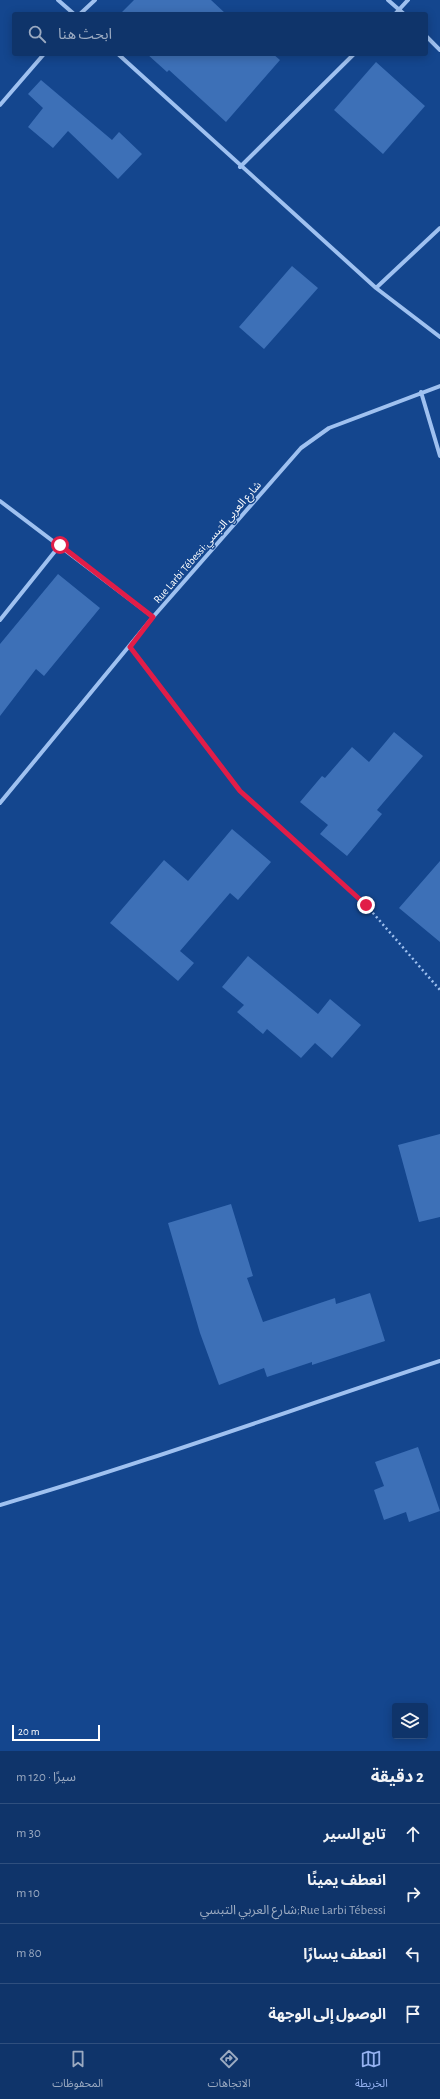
<!DOCTYPE html>
<html lang="ar">
<head>
<meta charset="utf-8">
<style>
  :root { --surface:#0f346a; --page:#183c70; --text:#f1f3f6; --muted:#9baac1; --line:#2f4f7e; --accent:#95b2f1 }
  body { margin:0; font-family:"Alegreya Sans","Noto Sans Arabic",sans-serif; background:var(--page); color:var(--text); direction:rtl }
  .controls { position:absolute; right:12px; bottom:12px; display:grid; overflow:hidden; border-radius:4px; box-shadow:0 2px 10px #0003 }
  .controls button { width:36px; height:36px; display:grid; place-items:center; padding:0; border:0; border-bottom:1px solid var(--line); background:var(--surface); color:var(--text); font:20px sans-serif }
  .scale { position:absolute; left:12px; bottom:10px; width:88px; box-sizing:border-box; padding-left:4px; border:2px solid #fff; border-top:0; font-size:11px; line-height:14px; white-space:nowrap; color:#fff; -webkit-text-stroke:3px #14468e; paint-order:stroke }
  .stop { position:absolute; width:12px; height:12px; margin:-9px; border:3px solid #e11d48; border-radius:50%; background:#fff }
  .stop.end { background:#e11d48; border-color:#fff; box-shadow:0 1px 4px #0008 }
  .list { margin:0; padding:0; list-style:none }
  h2 { display:flex; justify-content:space-between; align-items:center; height:52px; margin:0; padding:0 16px; font-size:17px }
  h2 small { font-size:13px; font-weight:400; color:var(--muted) }
  .list li { display:grid; grid-template-columns:26px 1fr auto; gap:12px; align-items:center; box-sizing:border-box; height:60px; padding:0 16px; border-top:1px solid var(--line) }
  .list b { display:block; font-size:15px; white-space:nowrap }
  .list p { margin:0; font-size:13px; white-space:nowrap; color:var(--muted) }
  .list em { font-size:13px; font-style:normal; color:var(--muted) }
  .icon { flex:none; width:22px; height:22px; fill:none; stroke:currentColor; stroke-width:2; stroke-linecap:round; stroke-linejoin:round }
  .map { position:relative; flex:none; width:440px; height:1751px; overflow:hidden; direction:ltr }
  .search { position:absolute; background:var(--surface); box-shadow:0 2px 10px #0003; left:12px; right:12px; top:12px; height:44px; display:flex; align-items:center; gap:10px; box-sizing:border-box; padding:0 14px; border-radius:4px; color:var(--muted); font-size:15px }
  .sheet { height:292px; background:var(--surface) }
  nav { display:flex; justify-content:space-around; align-items:center; box-sizing:border-box; height:56px; border-top:1px solid var(--line); background:var(--surface); font-size:11px; color:var(--muted) }
  nav a { display:grid; justify-items:center; gap:2px }
  nav .on { color:var(--accent) }
  .map>svg:first-child { display:block }
  .building { fill:#3d70b7 }
  .lines { fill:none; stroke-linecap:round; stroke-linejoin:round }
  .path { stroke:#9fc1f0; stroke-width:2.5; stroke-dasharray:2 3; stroke-linecap:butt }
  .minor { stroke:#9fc1f0; stroke-width:4 }
  .route { stroke:#e11d48; stroke-width:5 }
  .labels { text-anchor:middle; stroke-width:3; stroke-linejoin:round; paint-order:stroke }
  .street-label { font-size:11px; fill:#fff; stroke:#14468e }
</style>
</head>
<body>
<div class="map">
<svg width="440" height="1751" viewBox="0 0 440 1751">
  <rect width="100%" height="100%" fill="#14468e"/>
  <path class="building" d="M134 0H211L226 14H120Z
    M147 54H273L280 60 226 122 169 70 167 72Z
    M376 62 425 106 383 154 334 110Z
    M41 80 112 140 119 132 142 154 118 179 68 131 53 148 28 127 43 108 28 94Z
    M292 266 318 288 264 349 239 327Z
    M58 574 100 608 44 676 36 669 0 716V644Z
    M394 732 423 756 377 810 382 814 347 856 320 834 328 825 300 802 322 776 325 778 352 747 369 762Z
    M232 829 271 862 238 900 230 893 180 951 194 963 178 981 110 923 164 860 188 881Z
    M440 861V942L399 908Z
    M248 956 318 1014 330 999 361 1025 332 1058 315 1043 301 1058 267 1029 263 1034 237 1012 244 1005 222 987Z
    M440 1134V1217L419 1222 398 1145Z
    M231 1204 253 1276 247 1278 263 1322 335 1298 336 1304 370 1293 385 1341 312 1365V1362L267 1377 264 1368 219 1385 200 1333 168 1223Z
    M418 1447 440 1511 409 1522 406 1512 384 1520 374 1490 384 1486 375 1462Z"/>
  <g class="lines">
    <path class="path" d="M140 660 240 791 366 905 440 990"/>
    <path class="minor" d="M58 0 74 14
      M388 0 404 14
      M80 14 95 0
      M395 14 408 0
      M426 36 440 50
      M118 54 376 288 440 337
      M0 105 44 54
      M240 167 354 54
      M376 288 440 228
      M421 392 440 456
      M0 501 153 617
      M0 620 60 545
      M0 803 153 617 301 448 329 428 440 386
      M0 1505C148 1462 293 1409 440 1361"/>
  </g>
  <g class="lines">
    <path class="route" d="M60 545 153 617 130 647 240 791 366 905"/>
  </g>
  <g class="labels">
    <g class="street-label">
      <text transform="translate(207 542) rotate(-49)" y="4">Rue Larbi Tébessi;شارع العربي التبسي</text>
    </g>
  </g>
</svg>
<div class="controls">
<button><svg class="icon" aria-label="layers" viewBox="0 0 24 24"><path d="M12 4l9 5-9 5-9-5zM3 14l9 5 9-5"/></svg></button>
</div>
<div class="scale">20 m</div>
<div class="stop" style="left:60px;top:545px"></div>
<div class="stop end" style="left:366px;top:905px"></div>
<div class="search"><svg class="icon" aria-label="search" viewBox="0 0 24 24"><circle cx="10" cy="10" r="6"/><path d="M15 15l6 6"/></svg>ابحث هنا</div>
</div>
<section class="sheet">
<h2>2 دقيقة<small>سيرًا · 120 m</small></h2>
<ul class="list">
<li><svg class="icon" aria-label="ahead" viewBox="0 0 24 24"><path d="M12 20V5M6 11l6-6 6 6"/></svg><div><b>تابع السير</b></div><em>30 m</em></li>
<li><svg class="icon" aria-label="right" viewBox="0 0 24 24"><path d="M7 20v-9h11M14 6l5 5-5 5"/></svg><div><b>انعطف يمينًا</b><p>Rue Larbi Tébessi;شارع العربي التبسي</p></div><em>10 m</em></li>
<li><svg class="icon" aria-label="left" viewBox="0 0 24 24"><path d="M17 20v-9H6M10 6l-5 5 5 5"/></svg><div><b>انعطف يسارًا</b></div><em>80 m</em></li>
<li><svg class="icon" aria-label="arrive" viewBox="0 0 24 24"><path d="M6 21V4h12l-3 4 3 4H6"/></svg><div><b>الوصول إلى الوجهة</b></div></li>
</ul>
</section>
<nav>
<a class="on"><svg class="icon" aria-label="map" viewBox="0 0 24 24"><path d="M3 6l6-2 6 2 6-2v14l-6 2-6-2-6 2zM9 4v14M15 6v14"/></svg>الخريطة</a>
<a><svg class="icon" aria-label="directions" viewBox="0 0 24 24"><path d="M12 3l9 9-9 9-9-9zM9 14v-3h6M13 9l2 2-2 2"/></svg>الاتجاهات</a>
<a><svg class="icon" aria-label="saved" viewBox="0 0 24 24"><path d="M7 4h10v16l-5-4-5 4z"/></svg>المحفوظات</a>
</nav>
</body>
</html>
